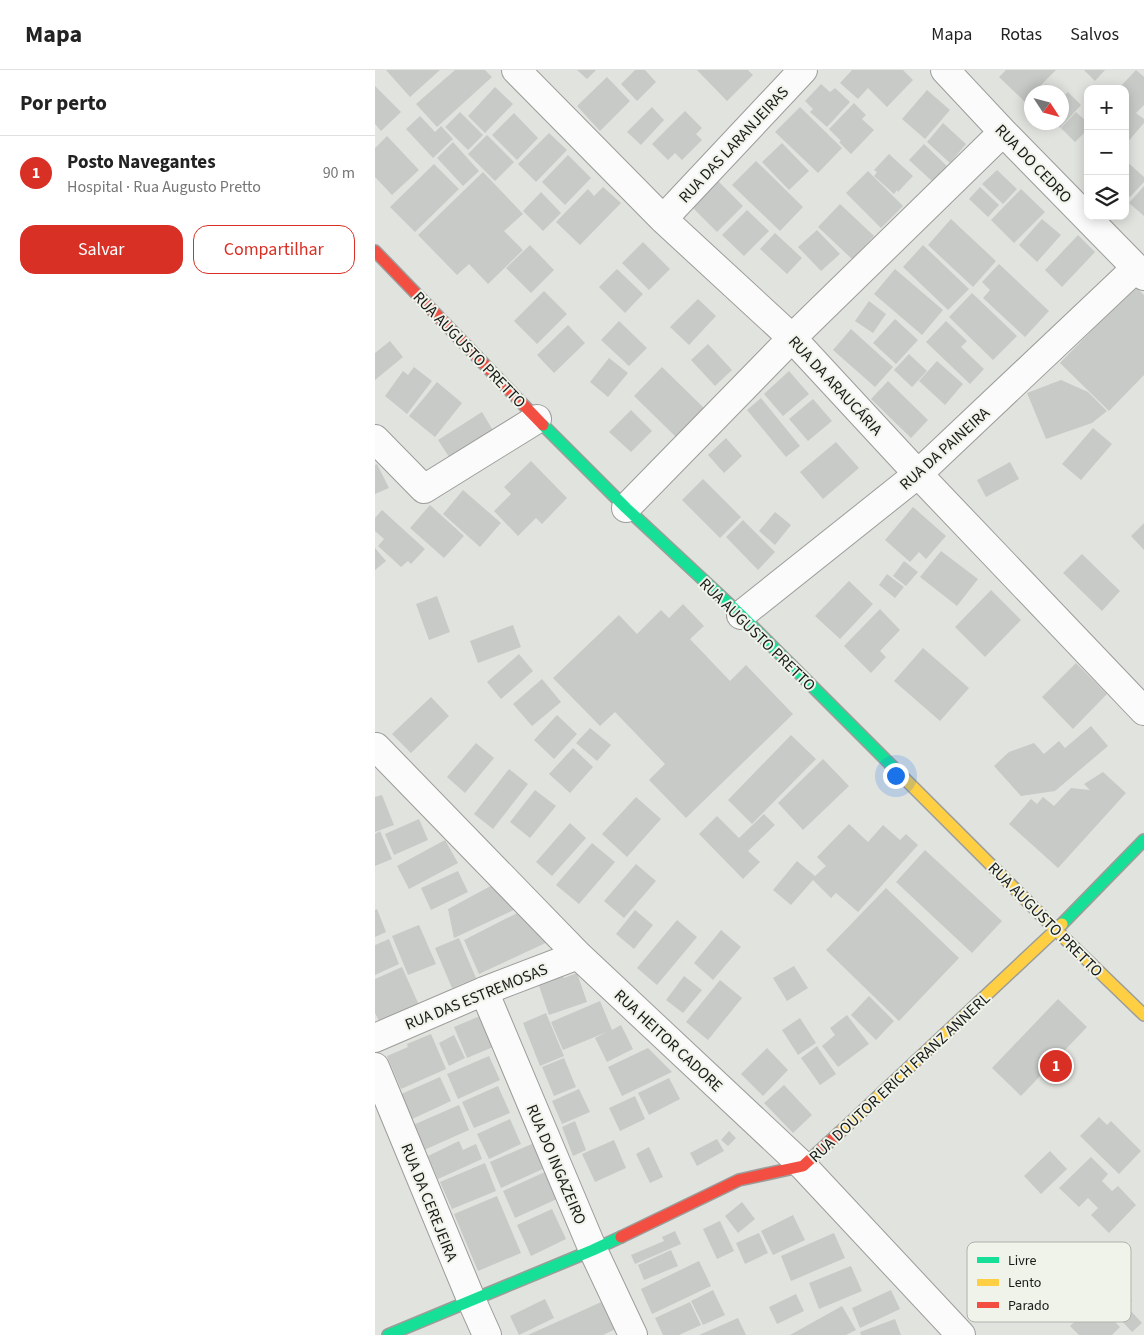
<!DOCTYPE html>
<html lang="pt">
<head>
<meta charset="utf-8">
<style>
  :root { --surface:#fff; --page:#f2f2f2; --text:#222; --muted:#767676; --line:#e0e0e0; --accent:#d93025 }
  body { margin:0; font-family:"Source Sans 3",sans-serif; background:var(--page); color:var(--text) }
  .controls { position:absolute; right:15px; top:15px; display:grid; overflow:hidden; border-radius:10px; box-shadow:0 2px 12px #0003 }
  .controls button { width:45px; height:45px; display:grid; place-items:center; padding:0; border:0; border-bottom:1px solid var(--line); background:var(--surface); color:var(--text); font:25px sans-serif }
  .compass { position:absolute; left:649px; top:15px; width:45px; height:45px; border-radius:50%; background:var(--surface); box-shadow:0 2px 12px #0003; rotate:126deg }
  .you { position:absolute; left:520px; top:705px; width:18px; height:18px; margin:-12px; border:4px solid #fff; border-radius:50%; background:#1a73e8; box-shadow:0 0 0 8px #1a73e833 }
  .badge { display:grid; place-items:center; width:32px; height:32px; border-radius:50%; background:var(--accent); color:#fff; font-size:16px; font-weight:700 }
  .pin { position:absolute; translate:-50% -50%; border:2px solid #fff; box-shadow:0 1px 5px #0006 }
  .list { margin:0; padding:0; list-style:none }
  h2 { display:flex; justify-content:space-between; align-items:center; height:65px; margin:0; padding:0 20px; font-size:21px }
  h2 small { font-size:16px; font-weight:400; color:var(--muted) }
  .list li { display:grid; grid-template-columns:32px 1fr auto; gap:15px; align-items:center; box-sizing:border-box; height:75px; padding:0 20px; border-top:1px solid var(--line) }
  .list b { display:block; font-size:19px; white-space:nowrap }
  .list p { margin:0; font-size:16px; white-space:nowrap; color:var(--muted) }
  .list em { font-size:16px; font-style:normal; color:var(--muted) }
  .actions { display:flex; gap:10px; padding:15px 20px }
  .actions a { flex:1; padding:11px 0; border:1px solid var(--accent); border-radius:15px; text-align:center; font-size:18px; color:var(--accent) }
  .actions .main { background:var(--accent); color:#fff }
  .icon { flex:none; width:28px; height:28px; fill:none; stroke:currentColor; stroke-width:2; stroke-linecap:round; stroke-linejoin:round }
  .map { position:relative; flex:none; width:769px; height:1265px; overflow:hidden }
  header { display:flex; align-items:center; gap:30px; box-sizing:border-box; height:70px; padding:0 25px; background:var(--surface); border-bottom:1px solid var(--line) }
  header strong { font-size:24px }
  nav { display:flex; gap:28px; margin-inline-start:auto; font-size:18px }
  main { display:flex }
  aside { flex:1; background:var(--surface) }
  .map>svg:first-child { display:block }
  .building { fill:#c8cac7 }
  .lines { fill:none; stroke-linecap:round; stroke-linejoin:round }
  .street-casing { stroke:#9c9d9a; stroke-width:30 }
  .fast-casing { stroke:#9c9d9a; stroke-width:14 }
  .slow-casing { stroke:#9c9d9a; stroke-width:14 }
  .jam-casing { stroke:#9c9d9a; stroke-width:14 }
  .street { stroke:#fafbfa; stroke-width:28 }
  .fast { stroke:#16e098; stroke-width:11 }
  .slow { stroke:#ffcf43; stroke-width:11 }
  .jam { stroke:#f24e42; stroke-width:11 }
  .labels { text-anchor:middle; stroke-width:4; stroke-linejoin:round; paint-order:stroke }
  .street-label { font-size:16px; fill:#191a17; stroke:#eff3ea }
  .key { fill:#eff3ea; stroke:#afb2ab; stroke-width:1 }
  .key-label { font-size:14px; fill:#191a17 }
</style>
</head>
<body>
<header>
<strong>Mapa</strong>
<nav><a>Mapa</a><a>Rotas</a><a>Salvos</a></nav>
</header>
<main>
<aside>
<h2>Por perto<small></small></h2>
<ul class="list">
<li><span class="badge">1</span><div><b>Posto Navegantes</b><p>Hospital · Rua Augusto Pretto</p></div><em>90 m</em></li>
</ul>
<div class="actions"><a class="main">Salvar</a><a>Compartilhar</a></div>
</aside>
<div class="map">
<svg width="769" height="1265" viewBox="0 0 769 1265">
  <rect width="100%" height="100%" fill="#e1e3df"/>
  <path class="building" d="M11 0H65L35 27Z
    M80 0H110L117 7 62 57 41 34Z
    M202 0H221L212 9Z
    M260 0H270L281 12 262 31 246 14Z
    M322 0H373L378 5 352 31Z
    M477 0H528L538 10 512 37 493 18 483 29 465 13Z
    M631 0H681L659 22H656V25L650 32 624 7Z
    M709 0H730L720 11Z
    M761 0 769 7V35L761 43 769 49V53L750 75V19H743Z
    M232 7 255 31 225 61 202 36Z
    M446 14 455 22 460 18 475 32 452 57 435 42 438 39 430 31Z
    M671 14 680 22H664Z
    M0 16 26 42 6 61 0 54Z
    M120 17 138 34 110 63 93 46Z
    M552 20 575 40 550 69 527 49Z
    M693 22 706 35 685 58 679 52H686V28Z
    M479 33 491 45 487 49 499 60 476 84 464 72 466 71 454 59Z
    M277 37 289 50 266 75 252 62Z
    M425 37 467 78 443 103 400 62Z
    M310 41 327 58 321 64 327 70 307 90 300 83 293 90 277 74Z
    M85 42 108 65 93 80 70 57Z
    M701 42 713 53V59L700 72 686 58Z
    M139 43 163 68 142 90 117 65Z
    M45 46 60 62 66 56 78 69 58 88 31 59Z
    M568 53 591 74 575 93 552 72Z
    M174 63 192 80 161 112 143 94Z
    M112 65 139 92 120 111 93 84Z
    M12 66 44 100 17 125 0 107V78Z
    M78 72 104 101 88 116 62 88Z
    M407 73 434 101 414 120 387 92Z
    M549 74 573 97 559 113 534 90Z
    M514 84 538 106 523 122 522 120 519 124 499 106 502 102 499 100Z
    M193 85 216 108 190 135 167 112Z
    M750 90 769 107V112L755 127 750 123Z
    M381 91 428 137 405 161 357 115Z
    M59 94 84 119 40 162 15 137Z
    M622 100 642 119 628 134 607 114Z
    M493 101 528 136 506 158 471 123Z
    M108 102 148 144 129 161 148 180 113 214 94 194 82 205 43 165Z
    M343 111 368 136 342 162 317 137Z
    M769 116V146L754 133Z
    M228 117 246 133 205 175 181 152 213 119 219 126Z
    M605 117 624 135 613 147 594 129Z
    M646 119 670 142 639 173 616 150Z
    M166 122 186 143 168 161 148 141Z
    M465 134 499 166 477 189 443 157Z
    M372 140 394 161 369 186 347 165Z
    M576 149 621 191 598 217 553 175Z
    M667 149 686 165 662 192 644 175Z
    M442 160 465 184 446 201 423 177Z
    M400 163 427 188 412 204 385 179Z
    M703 165 720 182 687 217 670 200Z
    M268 172 295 199 274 220 247 193Z
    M155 175 179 200 156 223 131 198Z
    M548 175 594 219 573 240 528 197Z
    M624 194 674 241 650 267 608 228 615 220 607 212Z
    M242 199 268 224 250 243 224 217Z
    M520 199 568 240 547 265 499 224Z
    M760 216 769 225V305L734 341 685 293Z
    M169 221 192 244 162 274 139 251Z
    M597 223 642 266 618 290 574 247Z
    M323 229 341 246 314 275 295 257Z
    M494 231 511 244 498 263 480 251Z
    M520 249 543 270 521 294 498 273Z
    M244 251 272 278 254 296 226 270Z
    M571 251 592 271 586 277 609 299 595 314 551 272Z
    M193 255 210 273 179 303 162 285Z
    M476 259 518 297 500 317 458 280Z
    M15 271 28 287 0 310V283Z
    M333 274 357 300 340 316 316 290Z
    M534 284 552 301 537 317 519 300Z
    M234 288 253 303 233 327 215 312Z
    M562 291 588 314 570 335 544 311Z
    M39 297 57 311 32 344 10 326 28 301 33 305Z
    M287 297 331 340 303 369 259 326Z
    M414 301 434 324 408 346 389 324Z
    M686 310 713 322 732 341 717 353 671 369 652 323Z
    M513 311 553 350 536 368 496 329Z
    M62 312 87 333 60 367 34 346Z
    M386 328 425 376 411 387 372 340Z
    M438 329 457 351 433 371 414 349Z
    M256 340 277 361 256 382 234 362Z
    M107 342 119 362 76 390 63 370Z
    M718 358 737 374 706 410 687 394Z
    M351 368 367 386 349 403 333 385Z
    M461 372 484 398 448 429 425 402Z
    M156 391 192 428 167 454 161 448 143 466 119 441 136 424 129 417Z
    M635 392 644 409 611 427 602 410Z
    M2 394 14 418 0 424V395Z
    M328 409 366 447 345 468 307 430Z
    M88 420 126 453 105 477 68 444Z
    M55 435 89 466 69 488 35 458Z
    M538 437 571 466 551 489 544 482 535 492 510 470Z
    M7 440 50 479 36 494 33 491 26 497 3 476 9 469 0 461V448Z
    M400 442 416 455 400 475 384 461Z
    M368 450 400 482 383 500 351 467Z
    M769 453V480L756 466Z
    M0 478 11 491 0 500Z
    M566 481 603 509 582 536 545 507Z
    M707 484 745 521 727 541 688 503Z
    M529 491 543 502 531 516 518 506Z
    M512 504 529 517 520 528 504 515Z
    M474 511 498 534 465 569 440 546Z
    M616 520 646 550 610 587 580 557Z
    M62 526 75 562 54 570 41 534Z
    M308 534 329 556 315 569 355 611 371 595 418 644 311 748 274 710 290 694 240 642 225 656 178 608 244 545 262 564 286 540 294 548Z
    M505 539 525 560 505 581 511 587 496 603 469 576Z
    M138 555 146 577 103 593 95 571Z
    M548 578 594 618 565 651 519 611Z
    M144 584 158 601 126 629 112 612Z
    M701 593 732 624 698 659 667 627Z
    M167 609 186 632 157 656 138 634Z
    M56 627 74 646 36 683 17 664Z
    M182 645 202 664 179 689 159 670Z
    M716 656 733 676 680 721 646 726 619 696 634 682 659 673 669 684 684 671 690 678Z
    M215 658 236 675 222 691 201 673Z
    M416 665 441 689 377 754 353 730Z
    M101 673 119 688 90 723 72 707Z
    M198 678 218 697 195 723 174 704Z
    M448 689 474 716 428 760 403 733Z
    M134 699 153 714 118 759 99 744Z
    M728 702 751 723 683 798 634 754 656 729 662 734 668 727 679 736 696 718 715 720 709 714Z
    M160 720 181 736 155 768 135 752Z
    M7 725 19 755 0 762V727Z
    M261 727 286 749 252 787 227 764Z
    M389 744 400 755 373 781 385 792 368 809 324 764 342 746 364 768Z
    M44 749 53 770 19 785 10 764Z
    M195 753 211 768 177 806 161 792Z
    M474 754 493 772 508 755 525 770 531 764 543 775 483 842 461 823 456 828 438 810 416 835 398 820 422 791 440 806 451 796 442 787Z
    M5 761 17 789 0 796V764Z
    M70 770 83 793 34 819 22 796Z
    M217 773 240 792 204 834 181 815Z
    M550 780 627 851 597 883 521 812Z
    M261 794 281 811 249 848 229 831Z
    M83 801 93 822 56 840 46 818Z
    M123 812 145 837 79 868 73 839Z
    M511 818 584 888 524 951 451 880Z
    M2 839 11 862 0 867V840Z
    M150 839 179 869 104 904 89 870Z
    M260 840 278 855 259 879 241 864Z
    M302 850 322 867 282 915 262 898Z
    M44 855 61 894 33 905 17 866Z
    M346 860 366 877 338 910 319 893Z
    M84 868 101 908 77 918 60 878Z
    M14 869 24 894 0 905V875Z
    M419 896 433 918 412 931 398 908Z
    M27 897 44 935 5 953 0 943V909Z
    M202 903 212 932 174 945 163 913 188 905 189 908Z
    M309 906 327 920 308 943 291 930Z
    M345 910 367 928 333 970 311 952Z
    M494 926 519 951 501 970 476 945Z
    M683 929 712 957 646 1026 617 998Z
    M225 931 237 960 246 955 258 979 232 992 220 968 232 962 188 980 176 952Z
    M171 943 189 986 165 996 148 953Z
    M472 945 494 974 463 997 447 976 460 965 455 958Z
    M105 946 118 977 92 988 79 957Z
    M425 948 441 973 423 985 407 960Z
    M56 964 71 999 26 1019 12 986 33 977 32 974Z
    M79 965 90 988 74 996 64 973Z
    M442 976 461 1004 445 1015 426 988Z
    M273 978 297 1002 247 1026 233 997Z
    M392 978 413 1000 388 1026 366 1004Z
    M114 986 125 1010 83 1029 72 1004Z
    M189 988 201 1017 179 1026 167 997Z
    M65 1007 76 1031 35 1050 24 1025Z
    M294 1008 305 1029 274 1045 263 1023Z
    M409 1015 437 1045 418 1063 389 1033Z
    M123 1016 135 1043 99 1058 87 1032Z
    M204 1019 215 1042 187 1054 177 1031Z
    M260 1026 270 1049 245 1061 234 1038Z
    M84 1035 94 1060 49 1080 38 1055Z
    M724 1047 732 1055 736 1051 766 1081 744 1104 705 1066Z
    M135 1049 146 1074 114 1089 102 1064Z
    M200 1051 211 1080 198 1086 187 1057Z
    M354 1061 361 1068 353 1076 346 1070Z
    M342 1069 349 1081 322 1096 315 1083Z
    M239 1070 251 1098 220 1112 207 1084Z
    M84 1071 88 1080 101 1074 107 1089 63 1109 53 1086Z
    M159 1073 170 1098 126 1118 115 1092Z
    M274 1077 288 1107 275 1113 261 1084Z
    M675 1081 692 1099 666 1124 649 1106Z
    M716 1087 733 1104 727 1111 737 1121 743 1116 761 1135 734 1163 716 1145 723 1138 713 1128 704 1137 684 1118Z
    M110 1093 121 1121 77 1139 65 1112Z
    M170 1102 182 1129 140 1148 128 1121Z
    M122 1126 146 1183 103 1201 79 1144Z
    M367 1132 380 1149 363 1163 350 1146Z
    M177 1139 191 1169 156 1186 142 1155Z
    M418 1145 430 1170 398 1185 386 1161Z
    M345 1151 359 1181 342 1189 328 1159Z
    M300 1161 306 1174 260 1194 256 1185 289 1171 287 1167Z
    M384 1163 393 1183 370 1194 361 1173Z
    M459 1163 470 1188 416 1211 406 1186Z
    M296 1180 303 1196 269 1210 263 1195Z
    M324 1191 336 1216 277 1244 266 1219Z
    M476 1196 487 1221 444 1239 434 1213Z
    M737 1209 757 1231 743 1244 722 1223Z
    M338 1220 350 1245 328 1255 316 1231Z
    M516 1220 525 1239 485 1258 477 1238Z
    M421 1224 429 1241 402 1254 394 1237Z
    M170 1229 179 1248 144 1265 135 1246Z
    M233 1229 245 1257 228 1265H153Z
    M315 1232 326 1255 304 1265H288L280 1248Z
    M724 1235 745 1257 737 1265H704L695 1256 713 1239 716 1242Z
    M467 1236 481 1260 471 1265H415Z
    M754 1239 767 1253 757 1262 744 1248Z
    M363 1248 371 1265H324Z
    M520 1249 526 1265H486L485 1262Z"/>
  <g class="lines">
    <defs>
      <path id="street" d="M141 0 288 149 417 268 543 404 769 641
        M570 0 628 62 769 206
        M288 149 428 0
        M0 369 49 419 162 349
        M251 438 417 268 628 62
        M366 545 543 404 761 198
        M1 677 203 885 428 1096 586 1265
        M109 921 218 1180 258 1265
        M0 968 109 921 203 885
        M0 997 96 1229 112 1265"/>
      <path id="fast" d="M168 355 251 438 366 545 521 700
        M687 854 769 770
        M13 1265 218 1180 246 1167"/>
      <path id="slow" d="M521 700 681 860 769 945
        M464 1063 687 854"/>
      <path id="jam" d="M0 181 168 355
        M246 1167 364 1110 428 1096 464 1063"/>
    </defs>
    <use href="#street" class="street-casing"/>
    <use href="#fast" class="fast-casing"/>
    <use href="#slow" class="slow-casing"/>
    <use href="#jam" class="jam-casing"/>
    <use href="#street" class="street"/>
    <use href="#fast" class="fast"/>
    <use href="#slow" class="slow"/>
    <use href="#jam" class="jam"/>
  </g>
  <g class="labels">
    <g class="street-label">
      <text transform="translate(358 74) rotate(-47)" y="6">RUA DAS LARANJEIRAS</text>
      <text transform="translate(659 93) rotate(46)" y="6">RUA DO CEDRO</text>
      <text transform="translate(95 279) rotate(46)" y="6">RUA AUGUSTO PRETTO</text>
      <text transform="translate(461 315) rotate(47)" y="6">RUA DA ARAUCÁRIA</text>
      <text transform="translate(569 378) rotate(-42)" y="6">RUA DA PAINEIRA</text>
      <text transform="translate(383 564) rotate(44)" y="6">RUA AUGUSTO PRETTO</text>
      <text transform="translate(671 849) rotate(45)" y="6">RUA AUGUSTO PRETTO</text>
      <text transform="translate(101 926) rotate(-22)" y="6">RUA DAS ESTREMOSAS</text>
      <text transform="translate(294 970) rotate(43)" y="6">RUA HEITOR CADORE</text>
      <text transform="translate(524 1007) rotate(-43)" y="6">RUA DOUTOR ERICH FRANZ ANNERL</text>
      <text transform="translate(182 1094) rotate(67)" y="6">RUA DO INGAZEIRO</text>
      <text transform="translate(55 1132) rotate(68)" y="6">RUA DA CEREJEIRA</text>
    </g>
  </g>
  <rect x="592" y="1172" width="164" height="80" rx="8" class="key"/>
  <rect x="602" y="1187" width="22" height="6" fill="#16e098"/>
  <rect x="602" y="1209" width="22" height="7" fill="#ffcf43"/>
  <rect x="602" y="1232" width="22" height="6" fill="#f24e42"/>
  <g class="key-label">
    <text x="633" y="1195">Livre</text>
    <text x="633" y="1217">Lento</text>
    <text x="633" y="1240">Parado</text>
  </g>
</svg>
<div class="controls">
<button>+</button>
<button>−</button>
<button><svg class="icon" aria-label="layers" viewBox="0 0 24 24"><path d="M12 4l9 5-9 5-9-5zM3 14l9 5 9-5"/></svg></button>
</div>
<svg class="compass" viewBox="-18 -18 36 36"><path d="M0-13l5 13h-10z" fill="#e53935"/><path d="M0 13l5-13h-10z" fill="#767676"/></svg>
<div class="you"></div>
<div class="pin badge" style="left:681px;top:996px">1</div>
</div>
</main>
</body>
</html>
